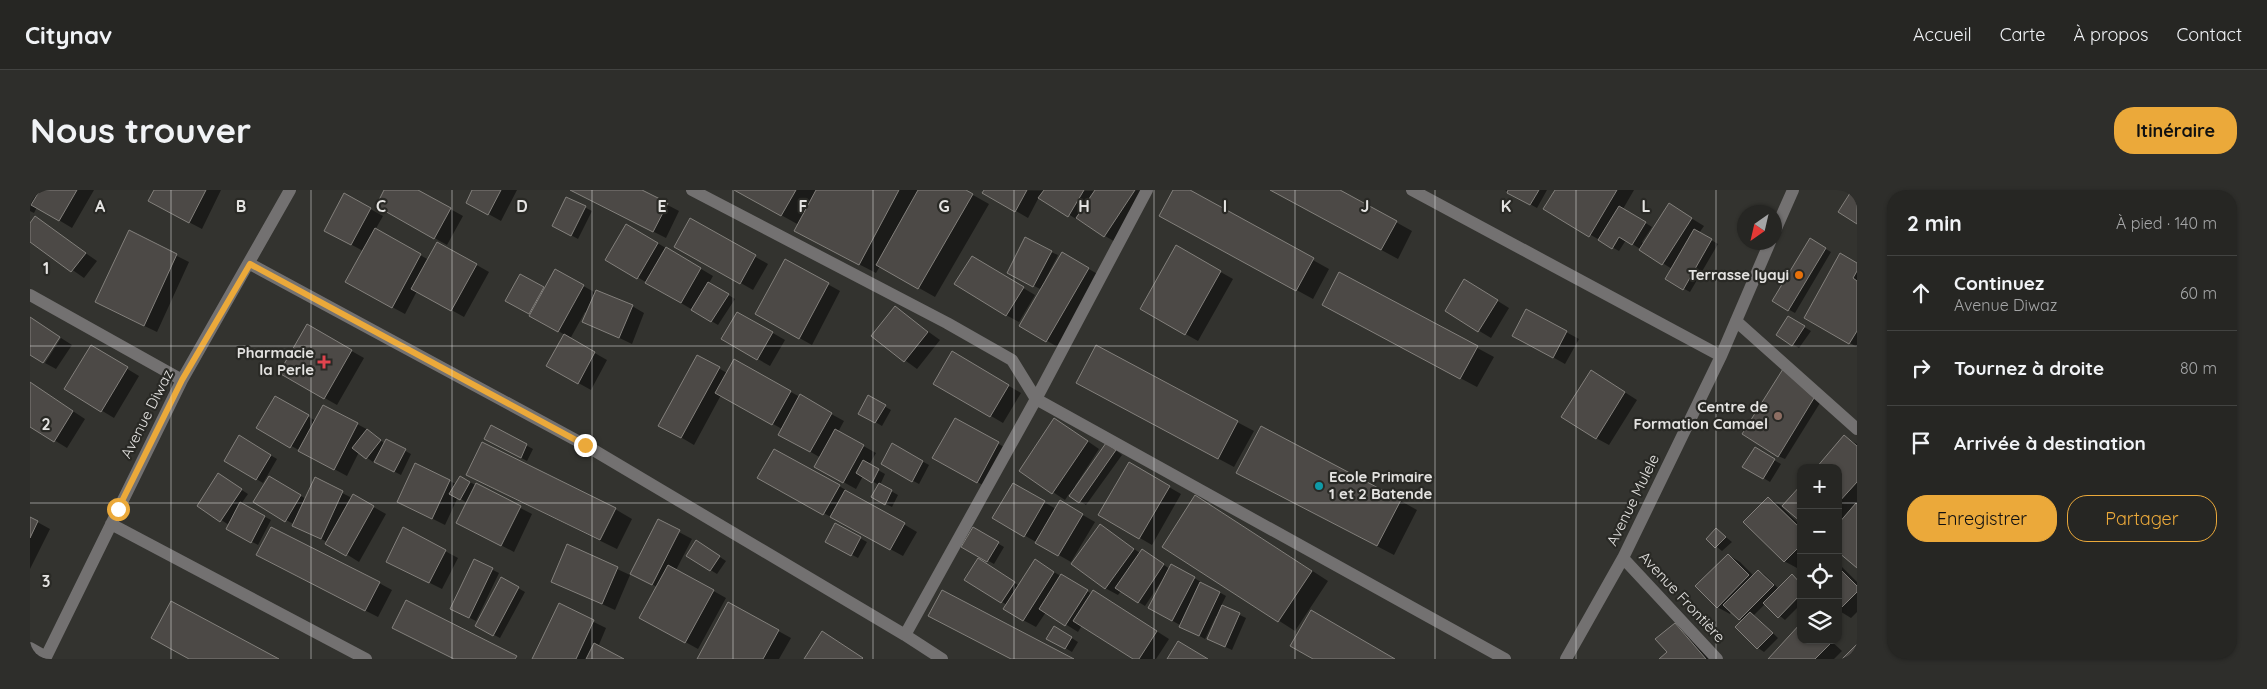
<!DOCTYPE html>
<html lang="fr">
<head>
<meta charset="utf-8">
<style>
  :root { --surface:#262623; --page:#2e2e2b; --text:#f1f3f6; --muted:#a4a5a6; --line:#424341; --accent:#eba93a }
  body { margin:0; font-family:Quicksand,sans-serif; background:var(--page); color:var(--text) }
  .controls { position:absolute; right:15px; bottom:15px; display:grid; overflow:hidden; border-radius:10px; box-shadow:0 1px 4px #0004 }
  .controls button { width:45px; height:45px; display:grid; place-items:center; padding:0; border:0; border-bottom:1px solid var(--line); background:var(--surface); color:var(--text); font:25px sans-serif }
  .compass { position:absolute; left:1707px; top:15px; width:45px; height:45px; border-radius:50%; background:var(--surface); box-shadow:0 1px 4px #0004; rotate:214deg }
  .stop { position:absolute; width:15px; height:15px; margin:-11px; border:4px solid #eba93a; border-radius:50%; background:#fff }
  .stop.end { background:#eba93a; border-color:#fff; box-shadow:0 1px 5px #0008 }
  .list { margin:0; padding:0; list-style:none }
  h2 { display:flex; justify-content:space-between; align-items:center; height:65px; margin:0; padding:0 20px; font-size:21px }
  h2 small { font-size:16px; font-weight:400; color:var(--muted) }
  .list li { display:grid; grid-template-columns:32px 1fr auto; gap:15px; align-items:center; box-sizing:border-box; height:75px; padding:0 20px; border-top:1px solid var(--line) }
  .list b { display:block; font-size:19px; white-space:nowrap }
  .list p { margin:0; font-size:16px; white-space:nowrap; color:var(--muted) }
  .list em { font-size:16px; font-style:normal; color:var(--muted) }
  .actions { display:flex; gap:10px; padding:15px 20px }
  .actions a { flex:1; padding:11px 0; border:1px solid var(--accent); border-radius:20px; text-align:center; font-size:18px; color:var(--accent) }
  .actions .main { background:var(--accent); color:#111 }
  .icon { flex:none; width:28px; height:28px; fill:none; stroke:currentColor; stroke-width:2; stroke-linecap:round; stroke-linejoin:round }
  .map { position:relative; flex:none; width:1827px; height:469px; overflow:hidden; border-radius:20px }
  header { display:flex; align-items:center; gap:30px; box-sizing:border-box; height:70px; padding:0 25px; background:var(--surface); border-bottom:1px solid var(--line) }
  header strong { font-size:24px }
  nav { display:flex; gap:28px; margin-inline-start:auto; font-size:18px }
  .intro { display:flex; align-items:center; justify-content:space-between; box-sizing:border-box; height:120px; padding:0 30px }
  h1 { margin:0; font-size:35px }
  .button { padding:12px 22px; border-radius:20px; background:var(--accent); color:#111; font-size:18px; font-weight:700 }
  main { display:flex; gap:30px; padding:0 30px }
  aside { flex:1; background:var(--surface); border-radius:20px; box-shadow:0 1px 4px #0004 }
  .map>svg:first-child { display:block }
  .shadow { fill:#0007 }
  .building { fill:#4c4946; stroke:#83807c }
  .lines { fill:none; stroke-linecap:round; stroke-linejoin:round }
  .minor { stroke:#737171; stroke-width:12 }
  .route { stroke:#eba93a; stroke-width:6 }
  .grid { fill:none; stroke:#e4e3e1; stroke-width:1; stroke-opacity:0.55 }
  .food-dot { fill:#e8710a; stroke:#292925; stroke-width:2 }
  .health-dot { fill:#e0444e; stroke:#292925; stroke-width:2 }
  .education-dot { fill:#8d6e63; stroke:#292925; stroke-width:2 }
  .culture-dot { fill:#0f9aa8; stroke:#292925; stroke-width:2 }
  .labels { text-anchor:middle; stroke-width:4.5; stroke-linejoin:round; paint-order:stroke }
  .poi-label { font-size:15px; font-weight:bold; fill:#e4e3e1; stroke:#292925; text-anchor:end }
  .street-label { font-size:15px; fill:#e4e3e1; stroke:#292925 }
  .grid-label { font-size:16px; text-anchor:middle; font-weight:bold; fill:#e4e3e1; stroke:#292925; stroke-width:4.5; stroke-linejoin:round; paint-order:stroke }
</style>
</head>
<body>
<header>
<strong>Citynav</strong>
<nav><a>Accueil</a><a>Carte</a><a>À propos</a><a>Contact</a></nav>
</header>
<div class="intro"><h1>Nous trouver</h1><a class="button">Itinéraire</a></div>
<main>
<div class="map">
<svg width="1827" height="469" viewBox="0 0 1827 469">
  <rect width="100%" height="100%" fill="#33332f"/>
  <path class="shadow" d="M0 0H64L42 38 7 17 4 23 0 21Z
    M125 0H191L172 39 132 18Z
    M356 0H386L433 26 417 55 347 16Z
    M444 0H487L471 31 437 12Z
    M541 0H609L649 21 636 48Z
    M706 0H934L959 14 905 107 850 76 846 83 782 50 769 35Z
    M955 0 1066 1 1122 0 1087 53 1009 7 998 28 954 2Z
    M1145 0H1157L1299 79 1283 109 1147 35Z
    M1241 0H1308L1382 41 1368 69Z
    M1475 0H1517L1507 18Z
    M1526 0H1604L1593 19 1622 37 1612 52 1614 54 1651 22 1674 36 1669 43 1688 54 1660 102 1636 89 1642 79 1596 50 1589 61 1515 19Z
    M315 5 353 26 345 40 399 70 408 53 459 82 434 127 387 101 375 124 316 92 333 61 295 40Z
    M537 8 562 21 548 49 528 38Z
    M5 28 67 71 54 88 0 50V35Z
    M660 30 738 74 723 100 646 56Z
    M597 35 683 86 679 93 705 109 688 135 577 69Z
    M99 42 159 72 127 142 79 119Z
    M1780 50 1801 62 1765 123 1743 111Z
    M1146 57 1203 89 1168 151 1111 119Z
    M1021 62 1028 65 1015 90 1017 91 1033 64 1071 86 1029 158 991 135 1012 100 985 86Z
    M942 68 1005 105 989 132 976 125Z
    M756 71 810 101 782 155 726 124Z
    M1827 75V157L1775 128Z
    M526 81 566 103 602 116 614 123 602 154 554 131 557 123 555 122 540 149 577 170 561 200 518 176 535 145 477 110 490 85 515 99Z
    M1310 84 1464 167 1447 197 1310 124Z
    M1447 98 1479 118 1461 148 1416 121Z
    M865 118 910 150 887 179 842 146Z
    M1497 121 1549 149 1535 174 1496 152Z
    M708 123 755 150 740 176 693 149Z
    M1759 128 1781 141 1769 158 1748 145Z
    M277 136 334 168 307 215 251 183Z
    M31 148 42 155 26 179 15 173Z
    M61 157 109 186 84 228 36 199Z
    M922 163 991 203 973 233 905 193Z
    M667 166 697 183 704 171 814 231 808 242 846 263 839 275 855 284 850 295 868 305 862 317 842 307 849 295 833 286 826 299 799 284 791 268 750 244 752 239 691 205 664 255 630 235Z
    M1760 184 1790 213 1755 269 1748 266Z
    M1574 189 1607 210 1579 255 1566 248Z
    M0 193 55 229 37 258 0 235Z
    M1064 202 1207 232 1224 241 1204 277Z
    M838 207 861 220 852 236 830 223Z
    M245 208 286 231 294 216 340 241 355 254 357 251 381 264 371 285 344 271 343 272 329 262 317 286 228 238Z
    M925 229 981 261 960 299 904 268Z
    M462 237 503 259 497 271 456 249Z
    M1037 237 1069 259 1045 296 1047 297 1083 258 1092 265 1056 315 1039 304 1035 310 991 281Z
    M210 247 247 269 233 293 196 270Z
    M1815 247 1827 254V376L1808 360V278Z
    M863 255 899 275 889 294 852 274Z
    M1725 259 1751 274 1740 292 1714 276Z
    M1099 274 1151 304 1122 355 1070 325Z
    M386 275 426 294 430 287 502 324 484 362 440 339 437 313 428 307 415 335 369 312Z
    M240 287 276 309 285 289 322 308 324 306 356 324 329 372 297 352 256 330Z
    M729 288 809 296 887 342 873 366Z
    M195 289 218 304 211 314 241 330 228 355 197 338 199 335 168 315Z
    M1224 292 1371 311 1387 320 1364 365Z
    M454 294 585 319 602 329 587 359Z
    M983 294 1026 319 1030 312 1065 332 1041 372 964 328Z
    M1738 308 1750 315 1771 336V383L1767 378 1754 371Z
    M1182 316 1298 391 1265 441 1134 357Z
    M0 328 20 339 0 379Z
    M628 331 662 349 646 380 696 408 668 459 623 434 627 397 614 390Z
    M806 335 837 352 828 368 797 351Z
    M1070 336 1110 363 1119 365 1140 379 1164 388 1196 406 1191 416 1216 428 1202 460 1185 452 1188 427 1186 426 1175 449 1132 425 1131 392 1115 416 1091 401 1088 405 1075 398Z
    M943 339 974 357 964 374 933 357Z
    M1687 340 1702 352 1692 361 1677 349Z
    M538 356 600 385 585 420 522 391Z
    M673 356 696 371 687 384 658 366Z
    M415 361 428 368 412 399 370 378Z
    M1698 365 1710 372 1724 386 1729 381 1735 385 1749 399 1762 386 1771 392V414L1755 430 1735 414 1724 425 1748 448 1734 462 1728 458 1713 431 1702 421 1700 424 1687 417Z
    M445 371 469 383 446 431 428 422Z
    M240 372 349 393 362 400 348 427Z
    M1808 373 1827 392V422L1821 428 1808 420Z
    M955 374 989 396 1017 378 1062 404 1076 409 1139 449 1126 469H1105L1052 435 1048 442 1016 422 1006 437 993 430 977 415 936 390Z
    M472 389 495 402 470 448 447 436Z
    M698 413 761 448 749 469H668Z
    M529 415 576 438 568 457 591 469H504Z
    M1645 434 1661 444 1683 469H1631L1639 462Z
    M1771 435V450H1800L1812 461 1804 469H1739Z
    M1024 437 1048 452 1042 462 1018 448Z"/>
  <path class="building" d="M10 0H47L29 31 1 15Z
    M124 0H176L159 33 118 11Z
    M354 0H388L421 18 404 49 346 16Z
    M442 0H471L458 25 436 13Z
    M540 0H612L638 13 623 42Z
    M704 0H766L751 26Z
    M786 0H869L829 75 764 41Z
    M888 0H936L943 4 888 99 846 75Z
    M954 0H997L985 22 952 3Z
    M1014 0H1054L1038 27 1008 8Z
    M1065 0H1105L1074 47 1046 28Z
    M1143 0H1160L1284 68 1266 101 1129 26Z
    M1240 0H1310L1367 31 1351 60Z
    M1478 0H1509L1500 15 1477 3Z
    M1525 0H1587L1559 47 1513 19Z
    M1822 0H1827V34L1808 22Z
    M314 3 341 18 321 55 294 41Z
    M536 7 556 16 541 46 522 36Z
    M1639 13 1662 28 1632 75 1609 60Z
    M1589 16 1616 32 1602 55 1589 47 1582 59 1568 50Z
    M5 26 56 63 41 82 0 52V33Z
    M660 28 726 65 710 94 644 57Z
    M596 34 628 53 607 89 575 70Z
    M345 38 391 64 362 118 315 92Z
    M1664 39 1682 49 1653 100 1635 89Z
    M99 40 147 64 114 136 65 112Z
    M995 47 1022 61 1003 97 977 83Z
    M1780 48 1796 58 1758 121 1742 111Z
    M407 52 447 74 421 121 381 99Z
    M1146 55 1191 81 1155 145 1110 119Z
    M636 57 671 78 651 113 615 93Z
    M1032 62 1059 78 1016 152 989 136Z
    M1810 63 1827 73V81L1823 88 1827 91V141L1819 154 1774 128Z
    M942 66 994 97 976 126 924 94Z
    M755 69 799 93 769 149 725 124Z
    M525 79 554 95 528 142 499 126Z
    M1309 82 1448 156 1430 189 1292 115Z
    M490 84 514 97 499 124 475 111Z
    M1434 89 1468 110 1448 142 1415 121Z
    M678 92 699 104 681 132 661 120Z
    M566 100 603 115 589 148 552 132Z
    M865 116 898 142 874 172 841 146Z
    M1496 119 1537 141 1523 168 1482 146Z
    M707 122 743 142 727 170 691 149Z
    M1758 126 1775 136 1762 156 1746 145Z
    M0 127 30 147 13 173 0 165Z
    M277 134 322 160 294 209 249 183Z
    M534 144 565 162 548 194 516 176Z
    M61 155 98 177 71 222 34 199Z
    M1066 155 1208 231 1188 269 1046 193Z
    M922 161 979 195 960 227 903 194Z
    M667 165 690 177 651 248 628 236Z
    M704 169 761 201 742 235 685 203Z
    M1753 179 1784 208 1748 267 1712 244Z
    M1561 180 1595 202 1566 249 1531 227Z
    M0 192 43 221 24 252 0 237Z
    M770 204 802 223 780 262 748 245Z
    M838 205 856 215 845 233 828 224Z
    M245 206 279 225 260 258 226 238Z
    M293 215 328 233 304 280 268 261Z
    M925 228 969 252 947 293 902 268Z
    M1024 228 1058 251 1022 304 989 281Z
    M461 235 497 254 491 268 454 249Z
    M1231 236 1371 310 1347 356 1206 283Z
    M337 239 351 250 336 269 322 258Z
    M805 239 834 255 813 293 784 277Z
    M209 245 241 265 226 290 194 271Z
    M1814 245 1827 256V292L1808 313V278H1786Z
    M356 249 376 259 364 282 344 272Z
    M452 252 586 318 570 350 436 285Z
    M862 253 893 271 882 292 851 274Z
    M1076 253 1086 260 1049 313 1039 306Z
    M1725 257 1745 269 1733 289 1712 277Z
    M744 259 810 295 793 325 727 288Z
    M833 270 849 279 842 293 826 283Z
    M1099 272 1140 296 1109 349 1068 325Z
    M385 273 420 290 402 329 367 312Z
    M188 283 212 299 190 332 167 316Z
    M239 286 271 305 255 332 223 312Z
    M430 286 440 292 430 310 419 304Z
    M285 287 313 301 291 349 262 336Z
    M446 293 491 316 471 356 426 333Z
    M849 293 862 300 855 315 841 307Z
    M983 293 1015 311 994 347 962 328Z
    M1771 295V332L1752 316Z
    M815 300 875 333 860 360 800 327Z
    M323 304 344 316 316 366 295 354Z
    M1165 305 1282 381 1248 432 1132 357Z
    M1738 307 1771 339V355L1754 372 1713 332Z
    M1030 310 1053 324 1028 366 1005 353Z
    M210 312 235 326 221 353 196 339Z
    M1826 313 1827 314V378L1808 362V334Z
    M0 327 8 331 0 348Z
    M628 329 650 340 622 395 600 384Z
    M805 333 831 347 821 366 795 352Z
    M1070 334 1104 359 1075 399 1041 374Z
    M241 337 350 392 335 421 226 365Z
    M373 337 416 360 399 393 356 372Z
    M943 337 969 352 957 372 931 357Z
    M1686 338 1696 347 1685 358 1676 349Z
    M666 350 690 366 680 381 656 366Z
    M537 354 588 377 572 414 521 392Z
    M1112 359 1134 374 1108 413 1085 398Z
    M1698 364 1719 385 1687 418 1665 396Z
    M948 368 985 392 971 413 934 390Z
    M444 369 463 378 439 428 420 419Z
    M1005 369 1024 382 993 431 973 419Z
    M1141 374 1165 387 1142 431 1118 418Z
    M638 375 684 400 655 453 609 428Z
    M1808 377 1827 396V402L1808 421Z
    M1728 380 1744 395 1709 430 1693 415Z
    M1031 384 1058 400 1035 436 1009 419Z
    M1762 384 1771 394V404L1748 428 1733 413Z
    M471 387 489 397 463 446 445 436Z
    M1170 392 1190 402 1169 446 1149 437Z
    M912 400 1044 469H981L898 426Z
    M1063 400 1127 441 1109 469H1103L1043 431Z
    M376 410 487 466 485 469H424L362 438Z
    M141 411 249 469H159L121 448Z
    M698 412 749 440 733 469H667Z
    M529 413 564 430 546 469H502Z
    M1192 415 1210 423 1195 457 1177 449Z
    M1281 420 1365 469H1283L1260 456Z
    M1720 422 1743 443 1727 459 1705 437Z
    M1645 433 1676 469H1629L1637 462 1625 449Z
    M1771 433V450H1797L1800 454 1785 469H1738Z
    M1024 436 1042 447 1035 459 1016 449Z
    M792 441 833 468 832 469H774Z
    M1148 451 1178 469H1137Z
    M564 453 594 469H556Z
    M1827 454V469H1812Z"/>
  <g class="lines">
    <path class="minor" d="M662 0 917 133 982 170 1006 209 1475 469
      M1382 0 1691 166
      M1744 43 1763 0
      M220 74 555 255 875 445 912 469
      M0 105 152 190
      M1706 131 1827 239
      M81 334 336 469
      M1593 368 1687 469
      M875 445 1006 209 1117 0
      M0 458 16 467
      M15 469 152 190 260 0
      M1536 469 1593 368 1691 166 1740 52"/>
  </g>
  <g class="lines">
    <path class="route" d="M88 319 152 190 220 74 555 255"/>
  </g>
  <path class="grid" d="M141 0V469M281 0V469M422 0V469M562 0V469M703 0V469M843 0V469M984 0V469M1124 0V469M1265 0V469M1405 0V469M1546 0V469M1686 0V469M0 156H1827M0 313H1771M1808 313H1827"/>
  <circle class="food-dot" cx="1769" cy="85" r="5"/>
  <path class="health-dot" d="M291.5 164.5h5v5h5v5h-5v5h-5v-5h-5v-5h5z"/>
  <circle class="education-dot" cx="1748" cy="226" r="5"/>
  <circle class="culture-dot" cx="1289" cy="296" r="5"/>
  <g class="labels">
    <g class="poi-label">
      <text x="1759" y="90">Terrasse Iyayi</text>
      <text x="284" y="168">Pharmacie<tspan x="284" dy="17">la Perle</tspan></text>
      <text x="1738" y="222">Centre de<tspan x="1738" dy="17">Formation Camael</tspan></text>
      <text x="1299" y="292" text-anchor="start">Ecole Primaire<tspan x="1299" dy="17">1 et 2 Batende</tspan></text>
    </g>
    <g class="street-label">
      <text transform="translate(117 224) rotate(-63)" y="5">Avenue Diwaz</text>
      <text transform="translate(1603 310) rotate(-64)" y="5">Avenue Mulele</text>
      <text transform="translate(1652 407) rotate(47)" y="5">Avenue Frontière</text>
    </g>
  </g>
  <g class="grid-label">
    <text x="70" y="22">A</text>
    <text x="211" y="22">B</text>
    <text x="351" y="22">C</text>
    <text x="492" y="22">D</text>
    <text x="632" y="22">E</text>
    <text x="773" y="22">F</text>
    <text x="914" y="22">G</text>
    <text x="1054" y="22">H</text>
    <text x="1195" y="22">I</text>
    <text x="1335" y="22">J</text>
    <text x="1476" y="22">K</text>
    <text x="1616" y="22">L</text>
    <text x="16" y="84">1</text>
    <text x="16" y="240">2</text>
    <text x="16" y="397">3</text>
  </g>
</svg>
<div class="controls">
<button>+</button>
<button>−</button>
<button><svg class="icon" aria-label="locate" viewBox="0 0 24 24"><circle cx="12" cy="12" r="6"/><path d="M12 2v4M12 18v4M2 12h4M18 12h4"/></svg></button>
<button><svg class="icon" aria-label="layers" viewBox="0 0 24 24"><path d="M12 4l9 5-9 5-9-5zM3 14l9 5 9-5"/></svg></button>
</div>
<svg class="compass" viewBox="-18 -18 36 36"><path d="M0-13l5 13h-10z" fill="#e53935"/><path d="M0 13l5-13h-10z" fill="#a4a5a6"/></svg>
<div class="stop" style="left:88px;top:319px"></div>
<div class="stop end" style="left:555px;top:255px"></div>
</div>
<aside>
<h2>2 min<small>À pied · 140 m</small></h2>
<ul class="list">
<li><svg class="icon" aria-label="ahead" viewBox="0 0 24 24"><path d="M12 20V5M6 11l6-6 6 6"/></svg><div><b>Continuez</b><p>Avenue Diwaz</p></div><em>60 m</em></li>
<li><svg class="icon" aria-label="right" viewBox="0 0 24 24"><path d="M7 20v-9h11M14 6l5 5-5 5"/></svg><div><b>Tournez à droite</b></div><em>80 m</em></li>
<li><svg class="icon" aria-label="arrive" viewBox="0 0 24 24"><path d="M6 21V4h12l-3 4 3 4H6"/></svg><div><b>Arrivée à destination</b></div></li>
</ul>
<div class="actions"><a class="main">Enregistrer</a><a>Partager</a></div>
</aside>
</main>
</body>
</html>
